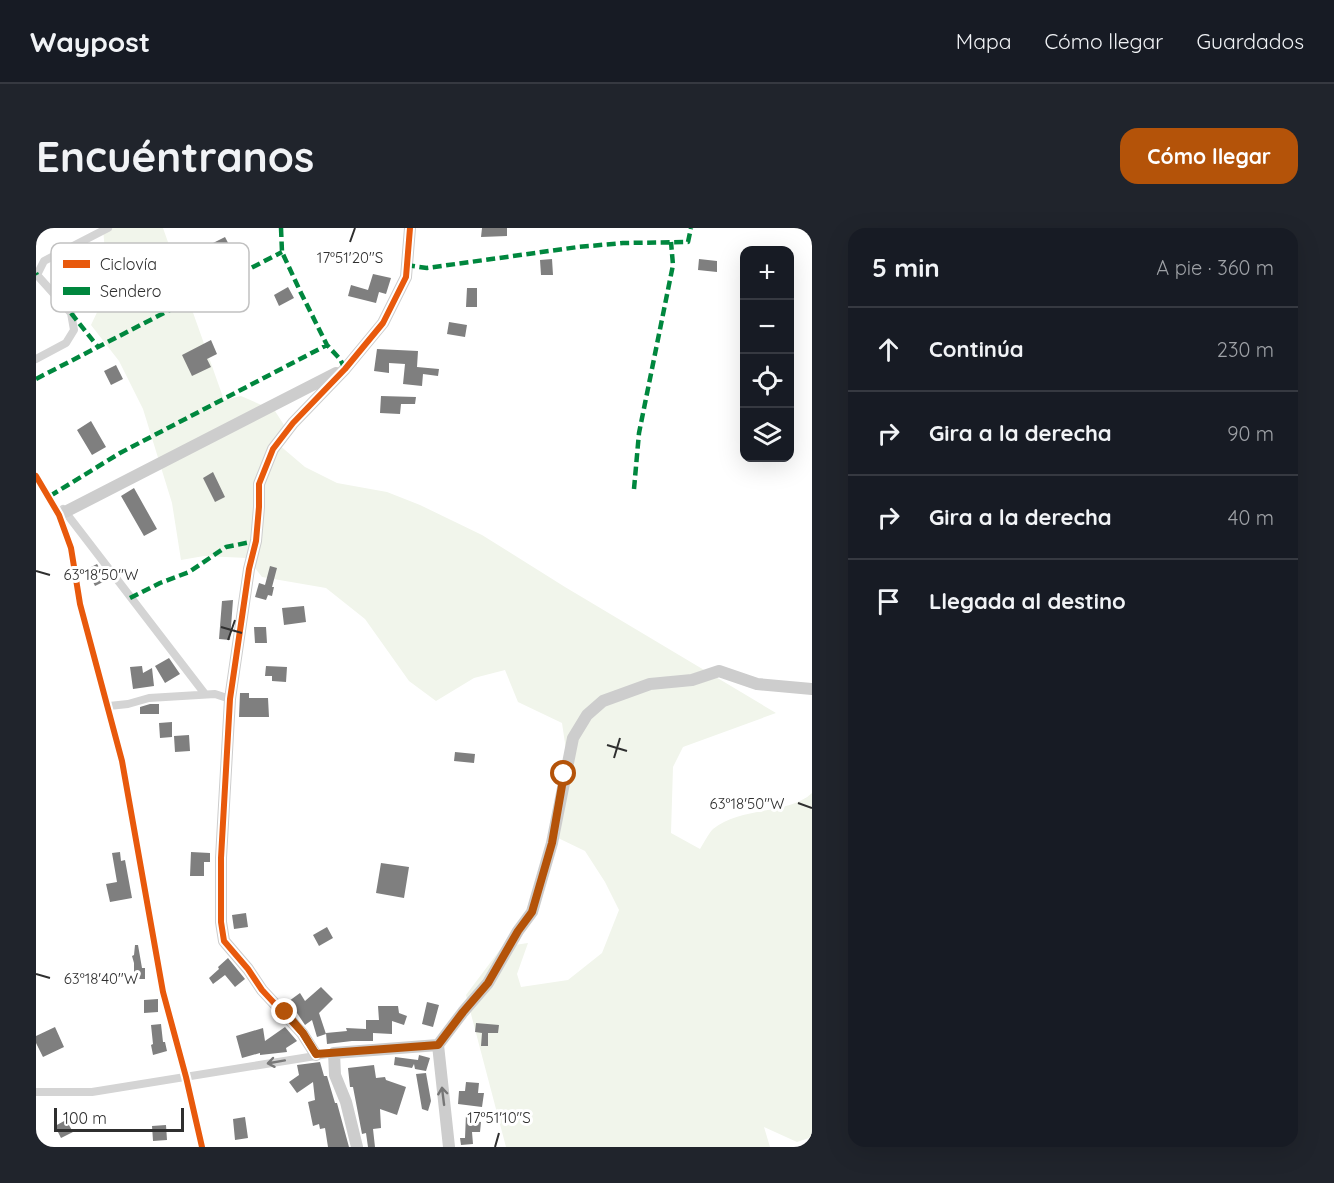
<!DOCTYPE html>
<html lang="es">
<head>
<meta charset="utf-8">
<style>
  :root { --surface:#171b24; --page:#20242c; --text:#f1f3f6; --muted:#9ea1a6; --line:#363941; --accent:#b45309 }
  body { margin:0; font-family:Quicksand,sans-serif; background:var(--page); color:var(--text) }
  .controls { position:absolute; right:18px; top:18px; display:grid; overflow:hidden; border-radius:12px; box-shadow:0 6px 24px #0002 }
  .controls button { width:54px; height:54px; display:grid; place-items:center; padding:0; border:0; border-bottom:2px solid var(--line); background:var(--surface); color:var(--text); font:30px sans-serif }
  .scale { position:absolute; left:18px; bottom:15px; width:130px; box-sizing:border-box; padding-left:6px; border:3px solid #2f2f2f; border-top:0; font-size:16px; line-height:21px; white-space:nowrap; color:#2f2f2f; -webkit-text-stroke:4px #fff; paint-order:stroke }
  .stop { position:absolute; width:18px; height:18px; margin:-14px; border:4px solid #b45309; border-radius:50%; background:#fff }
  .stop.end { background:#b45309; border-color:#fff; box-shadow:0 2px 6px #0008 }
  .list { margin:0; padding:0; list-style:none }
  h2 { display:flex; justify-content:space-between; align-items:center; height:78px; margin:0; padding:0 24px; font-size:26px }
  h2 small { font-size:20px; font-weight:400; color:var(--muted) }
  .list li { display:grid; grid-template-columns:39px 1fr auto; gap:18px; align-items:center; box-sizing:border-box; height:84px; padding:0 24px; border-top:2px solid var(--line) }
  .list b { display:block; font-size:22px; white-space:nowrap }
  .list em { font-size:20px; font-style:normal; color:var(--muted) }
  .icon { flex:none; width:33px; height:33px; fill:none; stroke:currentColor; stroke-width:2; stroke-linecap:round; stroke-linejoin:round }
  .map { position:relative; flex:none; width:776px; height:919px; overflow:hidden; border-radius:18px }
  header { display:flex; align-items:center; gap:36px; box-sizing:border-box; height:84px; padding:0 30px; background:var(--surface); border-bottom:2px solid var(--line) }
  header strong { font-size:28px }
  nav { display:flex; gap:33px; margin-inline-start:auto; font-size:21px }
  .intro { display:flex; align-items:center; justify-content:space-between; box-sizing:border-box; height:144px; padding:0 36px }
  h1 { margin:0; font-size:42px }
  .button { padding:15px 27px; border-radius:18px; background:var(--accent); color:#fff; font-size:21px; font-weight:700 }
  main { display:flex; gap:36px; padding:0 36px }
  aside { flex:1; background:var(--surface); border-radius:18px; box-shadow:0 6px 24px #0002 }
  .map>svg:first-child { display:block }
  .green { fill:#f1f5eb }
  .building { fill:#7f7f7f }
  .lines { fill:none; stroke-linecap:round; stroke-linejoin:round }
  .street { stroke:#d4d4d4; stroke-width:8 }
  .secondary { stroke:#cdcdcd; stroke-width:12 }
  .quiet { stroke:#00873e; stroke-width:4.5; stroke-dasharray:9 4.5; stroke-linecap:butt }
  .cycleway-casing { stroke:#fff; stroke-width:10 }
  .cycleway { stroke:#e8590c; stroke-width:6 }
  .oneway { stroke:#797979 }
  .oneway2 { stroke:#767676 }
  .route { stroke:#b45309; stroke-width:8 }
  .ticks { fill:none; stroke:#2f2f2f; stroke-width:2 }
  .key { fill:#fff; stroke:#c1c1c1; stroke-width:1.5 }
  .key-label { font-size:16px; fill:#2f2f2f }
  .ticks-label { font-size:15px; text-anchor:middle; fill:#2f2f2f; stroke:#fff; stroke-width:6; stroke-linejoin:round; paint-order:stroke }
</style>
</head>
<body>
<header>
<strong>Waypost</strong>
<nav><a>Mapa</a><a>Cómo llegar</a><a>Guardados</a></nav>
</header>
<div class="intro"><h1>Encuéntranos</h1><a class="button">Cómo llegar</a></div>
<main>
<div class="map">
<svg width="776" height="919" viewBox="0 0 776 919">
  <rect width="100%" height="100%" fill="#fff"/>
  <path class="green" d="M67 0H127L188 172 205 168 239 183 248 197 242 216 269 239 301 255 351 264 384 277 446 307 529 359 740 485 647 519 637 539 635 605 664 621C668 615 672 606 677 601 704 578 753 587 776 565V909L761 914 728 899 734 919H470L430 767 466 719 492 715 481 746 485 759 532 752 566 725 583 682 569 654 549 623 520 609 534 549 526 495 482 474 469 442 438 450 400 473 373 453 329 391 290 360 226 349 211 330 168 328 145 332 136 275 107 181 83 133 55 97 72 61Z"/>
  <path class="building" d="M446 0H471V8L445 9Z
    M189 9 202 34 188 41 175 16Z
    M516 31 517 47H505L504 32Z
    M663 31 681 33V44L662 42Z
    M337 46 355 50 350 66 343 64 340 75 312 68 315 57 332 62Z
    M252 59 258 70 243 78 238 67Z
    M431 60H441V79H430Z
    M413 94 431 97 429 109 411 106Z
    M175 112 181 126 171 131 175 139 156 148 146 127Z
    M341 121 382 123 381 139 403 141 402 148 387 146 386 158 367 156 369 136 353 135V145L338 143Z
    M80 137 87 151 75 157 68 143Z
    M345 168 380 169 379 176H365L364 186 344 185Z
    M55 193 70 219 56 227 41 202Z
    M177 244 189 269 179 274 167 250Z
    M98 260 121 301 108 308 85 268Z
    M61 336 71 352 59 358 51 341Z
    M234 338 241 340 236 359H238L236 368 232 367 230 372 219 369 223 355 229 357Z
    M197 372 194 412 183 411 186 373Z
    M268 378 270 394 248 397 246 380Z
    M218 399H230L231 415H219Z
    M133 430 144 446 129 455 119 438Z
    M106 438 107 445 116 440 118 458 97 461 94 439Z
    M230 438 251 439 250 454 236 453V448H229Z
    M204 465H213V470H232L233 489H203Z
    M114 476H123V486H104V479Z
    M136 494V509L124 510 123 495Z
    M153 507 154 523 139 524 138 508Z
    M419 524 439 526 438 535 418 533Z
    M84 624 85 633 89 632 96 670 74 674 70 656 81 654 76 625Z
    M155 624 174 625V634H168V648H154Z
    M345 635 373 639 368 670 340 665Z
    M210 685 212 699 198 701 196 687Z
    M291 699 297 710 283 718 277 707Z
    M99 717H102L106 740H109V751H98V735L96 728 98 727Z
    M192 730 209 751 199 759 189 747 177 756 173 750 183 741 182 739Z
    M285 759 297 771 283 785 290 806 281 809 276 792 269 797 253 773 264 765 269 773Z
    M122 771V784L108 785V772Z
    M391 774 403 777 397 799 386 796Z
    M342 778H362L363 785 371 788 368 797 356 793V806L337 805V813H316L291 816 290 805 311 803 310 800 330 801V792H343Z
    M440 795 463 797 462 805H452V818H445L446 805 439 804Z
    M125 796 127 814H129L131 823 117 827 115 817 117 816 115 797Z
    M19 799 28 819 7 829 0 815V808Z
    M249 799 261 813 250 820 251 824 224 827V825L206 830 200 808 227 800 229 813Z
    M383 827 394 830 390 843 379 841 378 836 376 840 358 837 359 829 382 832Z
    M284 834 288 848H291L299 875H301L313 919H292L289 900 284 901 283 896 277 898 272 874 279 872 277 854 261 865 253 854 263 847 261 837Z
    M338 837 340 850 349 849 350 852 370 859 361 887 344 881 345 900 337 901 339 919H332L330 905 326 906 317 859H314L312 840Z
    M390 845 395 873 392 883 386 881 380 846Z
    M430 854 443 855 442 865H448L446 879 422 876 423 863H429Z
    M430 886H434L435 893 445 894 444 904H436L437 916 425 917 424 910H429Z
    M209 889 212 910 199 912 197 891Z
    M30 892 37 904 25 910 19 898Z
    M130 897 131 912 117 913 116 898Z"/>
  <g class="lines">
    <path class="street" d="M0 131 30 115 38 102 35 85 1 47 8 33 72 0
      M0 248 23 287 35 320 44 376 86 533 127 764 150 849 166 919
      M27 281 169 466
      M73 478 92 476 113 470 179 466 194 471
      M0 864H56L298 825"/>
    <path class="secondary" d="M29 284 300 145
      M402 817 413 919
      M280 827 266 805 226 762 212 741 188 713 185 694V630L194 471 213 341 220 313 223 279V256L237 221 257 195 309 141 347 95 370 49 374 0
      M321 919 310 874 299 847 298 825 402 817 427 784 452 755 482 703 496 684 516 615 537 510 551 487 567 473 614 456 656 452 683 443 721 456 776 461"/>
    <path class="quiet" d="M245 0 246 24 265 65 291 117 304 131 309 141
      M370 37 391 40 542 19 587 15 652 14 655 0
      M0 45 1 47
      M35 85 62 119
      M0 151 246 24
      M598 261 603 205 637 37 635 14
      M14 268 84 225 291 117
      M94 370 124 355 153 344 190 319 220 313"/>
    <defs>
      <path id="cycleway" d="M0 248 23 287 35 320 44 376 86 533 127 764 150 849 166 919
        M280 827 266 805 226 762 212 741 188 713 185 694V630L194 471 213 341 220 313 223 279V256L237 221 257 195 309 141 347 95 370 49 374 0"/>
    </defs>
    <use href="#cycleway" class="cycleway-casing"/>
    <use href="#cycleway" class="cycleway"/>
  </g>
  <defs><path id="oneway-shaft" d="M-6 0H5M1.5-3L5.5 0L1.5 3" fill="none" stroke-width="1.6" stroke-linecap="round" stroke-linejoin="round" transform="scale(1.5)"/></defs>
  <use class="oneway" href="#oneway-shaft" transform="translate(240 834) rotate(170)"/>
  <use class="oneway2" href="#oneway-shaft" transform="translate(407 868) rotate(-97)"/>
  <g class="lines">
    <path class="route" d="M249 784 267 805 280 826 402 817 427 784 452 755 482 703 496 684 516 615 528 546"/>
  </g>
  <path class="ticks" d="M314 14 319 0M0 343 14 347M185 399 206 405M192 412 199 392M571 517 591 523M578 530 584 510M762 575 776 580M0 746 14 750M459 919 463 905"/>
  <rect x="15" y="15" width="198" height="69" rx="9" class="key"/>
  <rect x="27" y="32" width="27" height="8" fill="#e8590c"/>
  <rect x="27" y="59" width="27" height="8" fill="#00873e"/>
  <g class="key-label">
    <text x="64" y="42">Ciclovía</text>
    <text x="64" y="69">Sendero</text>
  </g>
  <g class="ticks-label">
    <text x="314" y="35">17°51'20"S</text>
    <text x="65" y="352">63°18'50"W</text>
    <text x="711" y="581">63°18'50"W</text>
    <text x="65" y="756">63°18'40"W</text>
    <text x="463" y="895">17°51'10"S</text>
  </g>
</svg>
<div class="controls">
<button>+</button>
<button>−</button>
<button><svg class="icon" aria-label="locate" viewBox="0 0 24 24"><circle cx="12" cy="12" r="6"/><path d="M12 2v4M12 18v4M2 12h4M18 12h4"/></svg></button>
<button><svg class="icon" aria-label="layers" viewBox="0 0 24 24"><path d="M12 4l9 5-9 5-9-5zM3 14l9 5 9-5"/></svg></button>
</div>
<div class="scale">100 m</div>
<div class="stop" style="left:528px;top:546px"></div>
<div class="stop end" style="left:249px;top:784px"></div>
</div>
<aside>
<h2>5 min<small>A pie · 360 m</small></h2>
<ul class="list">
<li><svg class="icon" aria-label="ahead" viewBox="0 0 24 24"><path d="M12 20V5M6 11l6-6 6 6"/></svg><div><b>Continúa</b></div><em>230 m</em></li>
<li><svg class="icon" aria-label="right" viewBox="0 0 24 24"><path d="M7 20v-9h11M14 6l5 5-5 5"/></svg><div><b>Gira a la derecha</b></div><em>90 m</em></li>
<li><svg class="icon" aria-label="right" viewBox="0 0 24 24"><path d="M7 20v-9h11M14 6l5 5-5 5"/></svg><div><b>Gira a la derecha</b></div><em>40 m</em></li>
<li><svg class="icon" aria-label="arrive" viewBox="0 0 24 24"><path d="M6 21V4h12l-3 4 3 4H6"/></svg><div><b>Llegada al destino</b></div></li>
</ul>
</aside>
</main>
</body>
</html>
